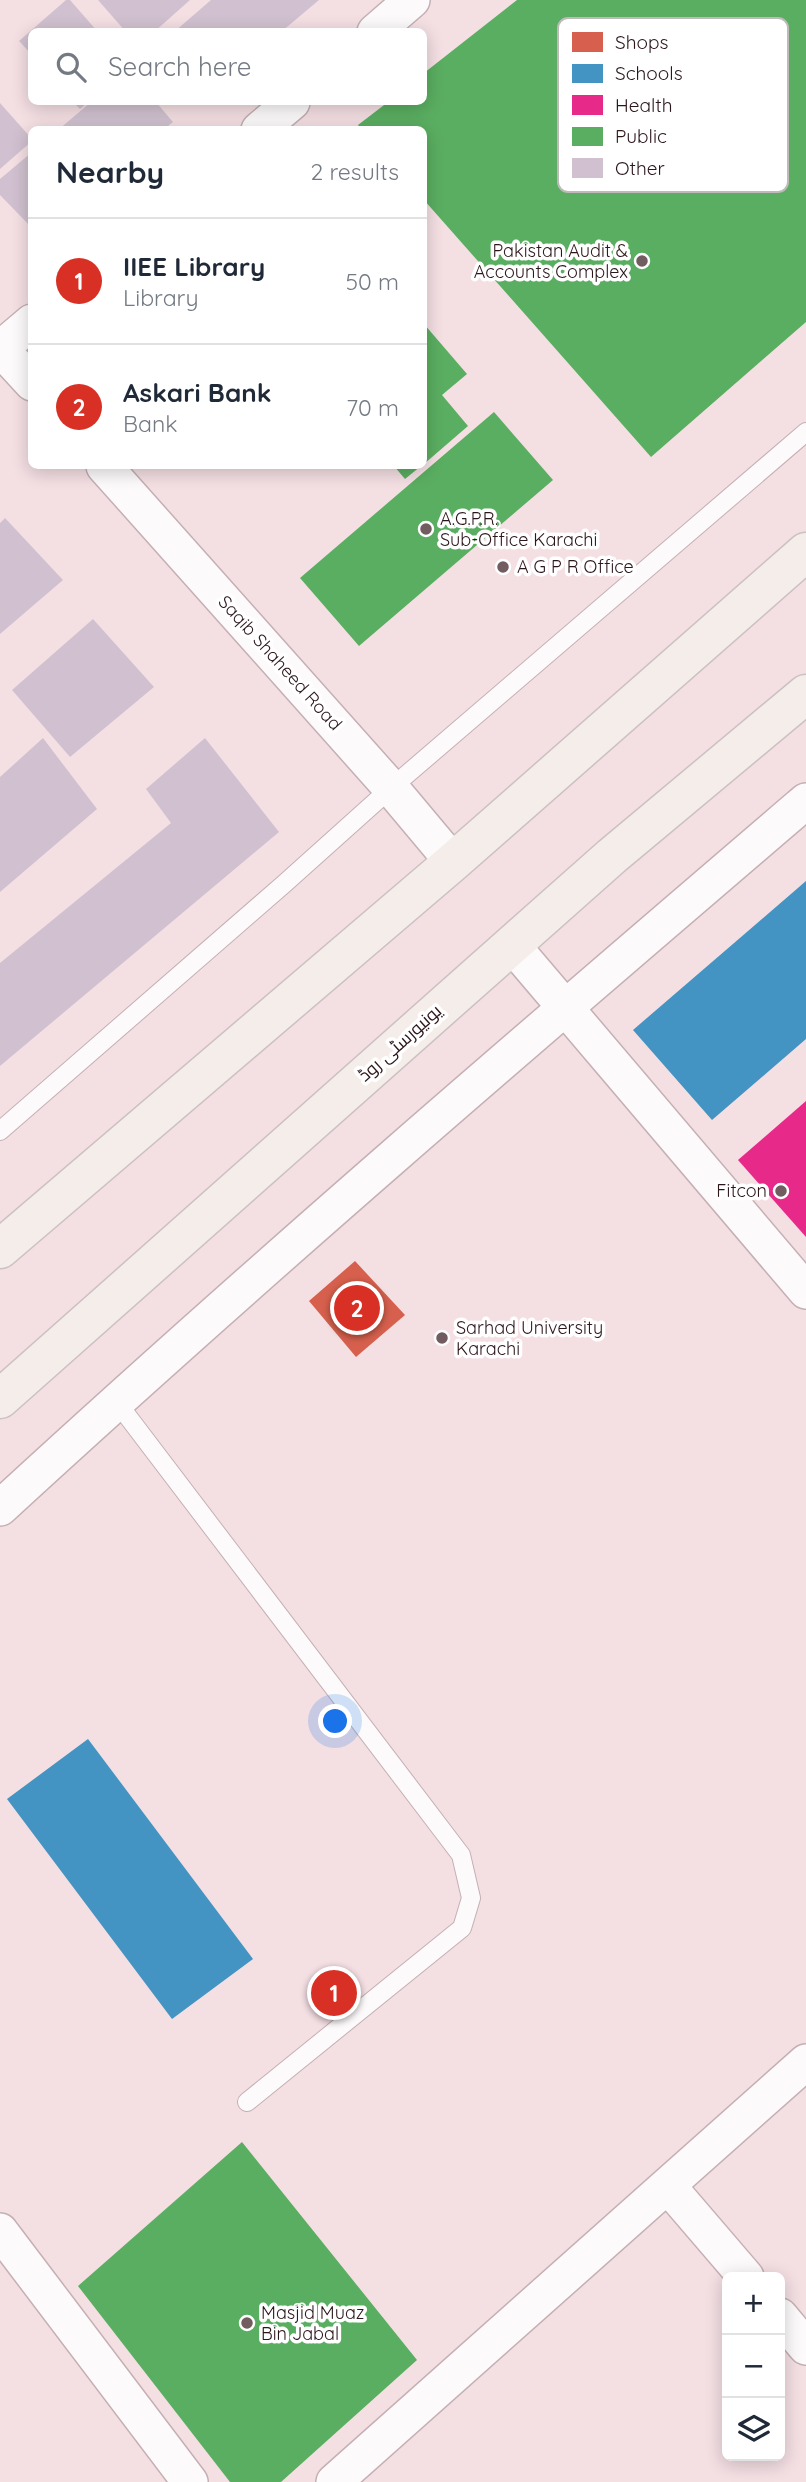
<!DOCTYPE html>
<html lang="en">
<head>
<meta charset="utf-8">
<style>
  :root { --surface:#fff; --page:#f6f6f7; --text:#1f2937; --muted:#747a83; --line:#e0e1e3; --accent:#d93025 }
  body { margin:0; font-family:Quicksand,Cairo,sans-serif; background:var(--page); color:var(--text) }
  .controls { position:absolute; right:21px; bottom:21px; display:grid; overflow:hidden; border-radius:10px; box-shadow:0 4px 18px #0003 }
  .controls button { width:63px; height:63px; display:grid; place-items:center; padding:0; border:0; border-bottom:2px solid var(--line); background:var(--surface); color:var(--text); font:35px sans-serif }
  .you { position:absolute; left:336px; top:1722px; width:24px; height:24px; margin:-18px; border:5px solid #fff; border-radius:50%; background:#1a73e8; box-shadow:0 0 0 10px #1a73e833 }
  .badge { display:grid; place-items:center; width:46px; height:46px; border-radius:50%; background:var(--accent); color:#fff; font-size:23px; font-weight:700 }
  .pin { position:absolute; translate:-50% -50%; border:4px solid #fff; box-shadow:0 2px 7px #0006 }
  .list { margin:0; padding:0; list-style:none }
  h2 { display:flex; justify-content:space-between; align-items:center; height:91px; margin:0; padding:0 28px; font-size:30px }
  h2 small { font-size:23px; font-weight:400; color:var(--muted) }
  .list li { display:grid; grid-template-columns:46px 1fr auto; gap:21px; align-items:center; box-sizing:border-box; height:126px; padding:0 28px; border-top:2px solid var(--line) }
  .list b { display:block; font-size:26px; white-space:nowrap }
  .list p { margin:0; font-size:23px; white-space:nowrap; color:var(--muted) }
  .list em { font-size:23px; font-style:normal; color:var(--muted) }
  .icon { flex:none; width:38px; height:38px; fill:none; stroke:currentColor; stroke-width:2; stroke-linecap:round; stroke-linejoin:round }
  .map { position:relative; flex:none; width:806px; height:2482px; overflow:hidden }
  .search { position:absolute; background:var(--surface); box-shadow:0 4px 18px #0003; left:28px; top:28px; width:399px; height:77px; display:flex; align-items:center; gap:18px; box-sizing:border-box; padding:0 24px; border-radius:10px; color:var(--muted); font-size:26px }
  .panel { position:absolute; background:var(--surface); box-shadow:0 4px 18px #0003; left:28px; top:126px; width:399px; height:343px; border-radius:10px }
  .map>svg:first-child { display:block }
  .shops { fill:#d6604d }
  .schools { fill:#4393c3 }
  .health { fill:#e7298a }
  .public { fill:#5aae61 }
  .building { fill:#d1c1d0 }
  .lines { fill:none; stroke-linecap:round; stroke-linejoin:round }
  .service-casing { stroke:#c4b0b4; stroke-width:20 }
  .minor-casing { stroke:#c4b0b4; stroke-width:38 }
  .primary-casing { stroke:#ccc1c2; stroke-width:41 }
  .service { stroke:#fdfafb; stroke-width:18 }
  .minor { stroke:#fdfafb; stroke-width:35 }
  .primary { stroke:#f5ede9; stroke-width:38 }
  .poi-dot { fill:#715c60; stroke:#fff; stroke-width:2.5 }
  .labels { text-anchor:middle; stroke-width:7; stroke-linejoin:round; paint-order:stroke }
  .poi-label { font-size:18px; fill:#2b161a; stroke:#fff; text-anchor:start }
  .street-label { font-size:18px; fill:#2b161a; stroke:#fff }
  .key { fill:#fff; stroke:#bfb9ba; stroke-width:2 }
  .key-label { font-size:19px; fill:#2b161a }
</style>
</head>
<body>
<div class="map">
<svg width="806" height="2482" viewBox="0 0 806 2482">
  <rect width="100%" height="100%" fill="#f4dfe3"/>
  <path class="shops" d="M355 1261 405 1315 356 1357 309 1301Z"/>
  <path class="schools" d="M806 881V1039L712 1120 633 1030Z
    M88 1739 253 1959 172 2019 7 1799Z"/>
  <path class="health" d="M806 1101V1237L738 1160Z"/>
  <path class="public" d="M517 0H806V322L651 457 424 200V130H361L358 125 388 102H424V73Z
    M424 324 467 374 442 395 468 426 424 464Z
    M494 412 553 480 359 646 300 578Z
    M394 466H421L405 479Z
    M242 2142 417 2360 281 2482H230L78 2286Z"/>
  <path class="building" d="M66 0H70L98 32H32V55L19 41Z
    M98 0H190L154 32H126Z
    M211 0H319L281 32H174Z
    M73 102H88L80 109Z
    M91 102H156L173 122 163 130H58Z
    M0 103 32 139V141L0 169Z
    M32 152V228L0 195V179Z
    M5 518 63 580 0 634V523Z
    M93 619 154 687 70 757 12 690Z
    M43 738 97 809 0 892V777Z
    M205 738 279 832 0 1066V963L171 823 146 789Z"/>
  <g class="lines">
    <defs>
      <path id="service" d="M0 1131 284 884 391 788 806 432
        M116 1401 461 1855 471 1898 462 1928 247 2102"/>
      <path id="minor" d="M375 32 412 0
        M259 130 292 102
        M0 348 32 383
        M0 349 32 322
        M104 466 391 788 453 862
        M512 945 806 1291
        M0 1508C263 1266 534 1034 806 801
        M668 2186 746 2277
        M0 2231 190 2482
        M780 2316 806 2347
        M334 2482 806 2062"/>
      <path id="primary" d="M0 1249 453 862 806 552
        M0 1399 612 856 806 694"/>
    </defs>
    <use href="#service" class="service-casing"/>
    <use href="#minor" class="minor-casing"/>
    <use href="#primary" class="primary-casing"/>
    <use href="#service" class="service"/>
    <use href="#minor" class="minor"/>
    <use href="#primary" class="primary"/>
  </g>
  <g class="poi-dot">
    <circle cx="642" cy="261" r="7"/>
    <circle cx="426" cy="529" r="7"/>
    <circle cx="503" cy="567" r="7"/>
    <circle cx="781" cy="1191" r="7"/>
    <circle cx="442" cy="1338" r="7"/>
    <circle cx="247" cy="2323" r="7"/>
  </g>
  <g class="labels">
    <g class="poi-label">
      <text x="628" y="257" text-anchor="end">Pakistan Audit &amp;<tspan x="628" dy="21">Accounts Complex</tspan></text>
      <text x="440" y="525">A.G.P.R.<tspan x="440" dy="21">Sub-Office Karachi</tspan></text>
      <text x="517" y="573">A G P R Office</text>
      <text x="767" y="1197" text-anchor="end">Fitcon</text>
      <text x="456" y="1334">Sarhad University<tspan x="456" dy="21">Karachi</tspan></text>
      <text x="261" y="2319">Masjid Muaz<tspan x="261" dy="21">Bin Jabal</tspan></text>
    </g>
    <g class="street-label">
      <text transform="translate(280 663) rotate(48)" y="6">Saqib Shaheed Road</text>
      <text transform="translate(400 1043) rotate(-42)" y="6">یونیورسٹی روڈ</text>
    </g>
  </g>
  <rect x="558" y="18" width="230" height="174" rx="10" class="key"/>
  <rect x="572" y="32" width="31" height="20" fill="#d6604d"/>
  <rect x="572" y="64" width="31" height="19" fill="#4393c3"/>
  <rect x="572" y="95" width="31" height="20" fill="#e7298a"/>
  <rect x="572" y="127" width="31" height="19" fill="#5aae61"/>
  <rect x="572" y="158" width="31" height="20" fill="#d1c1d0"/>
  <g class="key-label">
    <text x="615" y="49">Shops</text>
    <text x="615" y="80">Schools</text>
    <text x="615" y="112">Health</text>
    <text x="615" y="143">Public</text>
    <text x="615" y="175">Other</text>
  </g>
</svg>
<div class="controls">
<button>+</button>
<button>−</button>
<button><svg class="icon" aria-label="layers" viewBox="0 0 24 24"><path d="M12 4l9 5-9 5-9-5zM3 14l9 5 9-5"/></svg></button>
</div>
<div class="you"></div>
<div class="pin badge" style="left:334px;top:1993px">1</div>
<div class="pin badge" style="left:357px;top:1308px">2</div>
<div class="search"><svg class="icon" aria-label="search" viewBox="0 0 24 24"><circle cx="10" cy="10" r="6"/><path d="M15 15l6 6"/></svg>Search here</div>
<section class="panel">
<h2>Nearby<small>2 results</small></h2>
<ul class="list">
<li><span class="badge">1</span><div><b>IIEE Library</b><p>Library</p></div><em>50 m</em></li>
<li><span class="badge">2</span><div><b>Askari Bank</b><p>Bank</p></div><em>70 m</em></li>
</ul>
</section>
</div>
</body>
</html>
